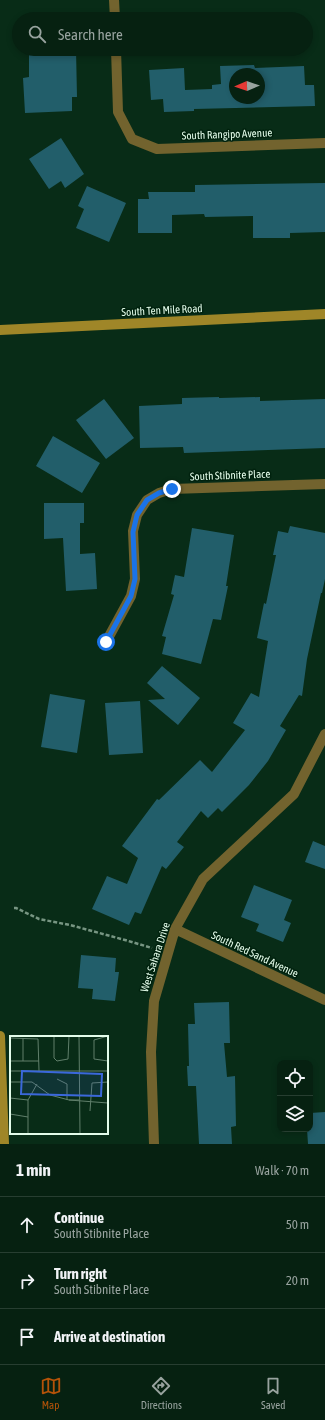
<!DOCTYPE html>
<html lang="en">
<head>
<meta charset="utf-8">
<style>
  :root { --surface:#062111; --page:#0f291a; --text:#f1f3f6; --muted:#98a39f; --line:#273e31; --accent:#b45309 }
  body { margin:0; font-family:"Asap Condensed",sans-serif; background:var(--page); color:var(--text) }
  .controls { position:absolute; right:12px; bottom:12px; display:grid; overflow:hidden; border-radius:8px; box-shadow:0 2px 6px #0003 }
  .controls button { width:36px; height:36px; display:grid; place-items:center; padding:0; border:0; border-bottom:1px solid var(--line); background:var(--surface); color:var(--text); font:20px sans-serif }
  .compass { position:absolute; left:229px; top:68px; width:36px; height:36px; border-radius:50%; background:var(--surface); box-shadow:0 2px 6px #0003; rotate:268deg }
  .stop { position:absolute; width:12px; height:12px; margin:-9px; border:3px solid #1a73e8; border-radius:50%; background:#fff }
  .stop.end { background:#1a73e8; border-color:#fff; box-shadow:0 1px 4px #0008 }
  .list { margin:0; padding:0; list-style:none }
  h2 { display:flex; justify-content:space-between; align-items:center; height:52px; margin:0; padding:0 16px; font-size:17px }
  h2 small { font-size:13px; font-weight:400; color:var(--muted) }
  .list li { display:grid; grid-template-columns:26px 1fr auto; gap:12px; align-items:center; box-sizing:border-box; height:56px; padding:0 16px; border-top:1px solid var(--line) }
  .list b { display:block; font-size:15px; white-space:nowrap }
  .list p { margin:0; font-size:13px; white-space:nowrap; color:var(--muted) }
  .list em { font-size:13px; font-style:normal; color:var(--muted) }
  .icon { flex:none; width:22px; height:22px; fill:none; stroke:currentColor; stroke-width:2; stroke-linecap:round; stroke-linejoin:round }
  .map { position:relative; flex:none; width:325px; height:1144px; overflow:hidden }
  .search { position:absolute; background:var(--surface); box-shadow:0 2px 6px #0003; left:12px; right:12px; top:12px; height:44px; display:flex; align-items:center; gap:10px; box-sizing:border-box; padding:0 14px; border-radius:22px; color:var(--muted); font-size:15px }
  .sheet { height:220px; background:var(--surface) }
  nav { display:flex; justify-content:space-around; align-items:center; box-sizing:border-box; height:56px; border-top:1px solid var(--line); background:var(--surface); font-size:11px; color:var(--muted) }
  nav a { display:grid; justify-items:center; gap:2px }
  nav .on { color:var(--accent) }
  .map>svg:first-child { display:block }
  .building { fill:#225e6a; fill-rule:evenodd }
  .lines { fill:none; stroke-linecap:round; stroke-linejoin:round }
  .path { stroke:#779582; stroke-width:2.5; stroke-dasharray:4 2; stroke-linecap:butt }
  .street { stroke:#72632e; stroke-width:10 }
  .secondary { stroke:#9f8628; stroke-width:10 }
  .route { stroke:#1a73e8; stroke-width:5 }
  .labels { text-anchor:middle; stroke-width:3; stroke-linejoin:round; paint-order:stroke }
  .street-label { font-size:11px; fill:#e3fcea; stroke:#00220e }
  .inset-road { fill:none; stroke:#607f6b; stroke-width:1 }
  .view { fill:#3b68db; fill-opacity:0.15; stroke:#3b68db; stroke-width:2 }
  .inset-edge { fill:none; stroke:#e3fcea; stroke-width:2 }
</style>
</head>
<body>
<div class="map">
<svg width="325" height="1144" viewBox="0 0 325 1144">
  <rect width="100%" height="100%" fill="#082c17"/>
  <path class="building" d="M29 49H76L77 97H72V111L25 113 23 78 29 77Z
    M254 65 255 68 304 66 305 85H314L315 106 194 109V111L164 112 163 99 151 100 149 70 184 68 185 90 212 89V85L221 84 220 66ZM235 74H259V98H235Z
    M61 138 84 174 65 188 61 181 49 189 29 159Z
    M325 183V232L290 233V238H253V216L205 217 204 214 172 215V233H138V199H149L148 192H195V185Z
    M87 186 126 203 109 242 76 228 84 209 78 206Z
    M219 397V398L260 397V401L325 399V448L184 453 183 447 140 448 139 406 182 404V398Z
    M104 399 134 438 106 459 76 420Z
    M53 436 100 463 82 493 36 466Z
    M44 503H84V523H80V554L95 553 97 589 66 591 63 538 44 539Z
    M290 526 325 533V579L322 593H321L307 659 302 696 299 695 280 726 286 730 268 761 249 785 222 812 218 808 208 818 201 811 177 842 184 847 166 869 162 866 141 914 135 912 129 925 92 909 107 876 127 884 138 858 122 846 157 799 159 800 200 760 212 772 245 730 233 723 251 693 259 697 268 641 257 638 264 603 266 604 276 555H273L278 531 288 533Z
    M192 528 234 535 226 586H228L221 620 213 619 201 664 162 654 166 637 162 636 174 595 171 594 175 575 184 577Z
    M162 666 200 698 178 725 148 700 165 699 147 683Z
    M50 694 85 700 77 753 41 747Z
    M140 701 143 753 109 755 105 703Z
    M313 841 325 846V869L305 862Z
    M254 885 292 900 284 920 291 923 283 942 256 931 259 924 241 917Z
    M81 955 116 958 115 972H119L115 1001 92 999 93 989 78 988Z
    M229 1002 230 1043H224L227 1077 235 1076 236 1126 231 1127 232 1144H199L196 1086H188L187 1066H189L188 1024H195L194 1003Z
    M325 1112V1144H308L307 1129H310V1113Z"/>
  <g class="lines">
    <path class="path" d="M14 908H16L39 919 70 925 125 940 152 948"/>
    <path class="street" d="M114 0 115 19
      M116 49 118 112 132 139 157 149 325 143
      M106 642 131 596 135 579 133 531 137 515 147 500 159 493 172 489 325 484
      M175 929 325 1000
      M154 1144 151 1052 154 1001 175 929 203 879 294 794 325 734"/>
    <path class="secondary" d="M0 330 325 314
      M0 1036 4 1144"/>
  </g>
  <g class="lines">
    <path class="route" d="M106 642 131 596 135 579 133 532 137 515 147 500 159 493 172 489"/>
  </g>
  <g class="labels">
    <g class="street-label">
      <text transform="translate(227 134) rotate(-2)" y="4">South Rangipo Avenue</text>
      <text transform="translate(162 310) rotate(-3)" y="4">South Ten Mile Road</text>
      <text transform="translate(230 475) rotate(-2)" y="4">South Stibnite Place</text>
      <text transform="translate(255 954) rotate(25)" y="4">South Red Sand Avenue</text>
      <text transform="translate(155 957) rotate(-72)" y="4">West Sahara Drive</text>
    </g>
  </g>
  <g transform="translate(10 1036)">
    <rect width="98" height="98" fill="#082c17"/>
    <path class="inset-road" d="M44 0V22L47 25 58 23 59 0M69 0 70 98M98 0 84 4V23L98 25M0 2 28 3 29 35M0 25H29M13 25V2M0 35H98M47 43 57 48V64M0 46H22L40 59 59 64M0 62 18 64M69 64H59L98 67M80 75 82 47 98 46M0 78 18 81M18 97V64L27 48"/>
    <path class="view" d="M12 35 92 38 91 60 11 58Z"/>
    <rect width="98" height="98" class="inset-edge"/>
  </g>
</svg>
<div class="controls">
<button><svg class="icon" aria-label="locate" viewBox="0 0 24 24"><circle cx="12" cy="12" r="6"/><path d="M12 2v4M12 18v4M2 12h4M18 12h4"/></svg></button>
<button><svg class="icon" aria-label="layers" viewBox="0 0 24 24"><path d="M12 4l9 5-9 5-9-5zM3 14l9 5 9-5"/></svg></button>
</div>
<svg class="compass" viewBox="-18 -18 36 36"><path d="M0-13l5 13h-10z" fill="#e53935"/><path d="M0 13l5-13h-10z" fill="#98a39f"/></svg>
<div class="stop" style="left:106px;top:642px"></div>
<div class="stop end" style="left:172px;top:489px"></div>
<div class="search"><svg class="icon" aria-label="search" viewBox="0 0 24 24"><circle cx="10" cy="10" r="6"/><path d="M15 15l6 6"/></svg>Search here</div>
</div>
<section class="sheet">
<h2>1 min<small>Walk · 70 m</small></h2>
<ul class="list">
<li><svg class="icon" aria-label="ahead" viewBox="0 0 24 24"><path d="M12 20V5M6 11l6-6 6 6"/></svg><div><b>Continue</b><p>South Stibnite Place</p></div><em>50 m</em></li>
<li><svg class="icon" aria-label="right" viewBox="0 0 24 24"><path d="M7 20v-9h11M14 6l5 5-5 5"/></svg><div><b>Turn right</b><p>South Stibnite Place</p></div><em>20 m</em></li>
<li><svg class="icon" aria-label="arrive" viewBox="0 0 24 24"><path d="M6 21V4h12l-3 4 3 4H6"/></svg><div><b>Arrive at destination</b></div></li>
</ul>
</section>
<nav>
<a class="on"><svg class="icon" aria-label="map" viewBox="0 0 24 24"><path d="M3 6l6-2 6 2 6-2v14l-6 2-6-2-6 2zM9 4v14M15 6v14"/></svg>Map</a>
<a><svg class="icon" aria-label="directions" viewBox="0 0 24 24"><path d="M12 3l9 9-9 9-9-9zM9 14v-3h6M13 9l2 2-2 2"/></svg>Directions</a>
<a><svg class="icon" aria-label="saved" viewBox="0 0 24 24"><path d="M7 4h10v16l-5-4-5 4z"/></svg>Saved</a>
</nav>
</body>
</html>
